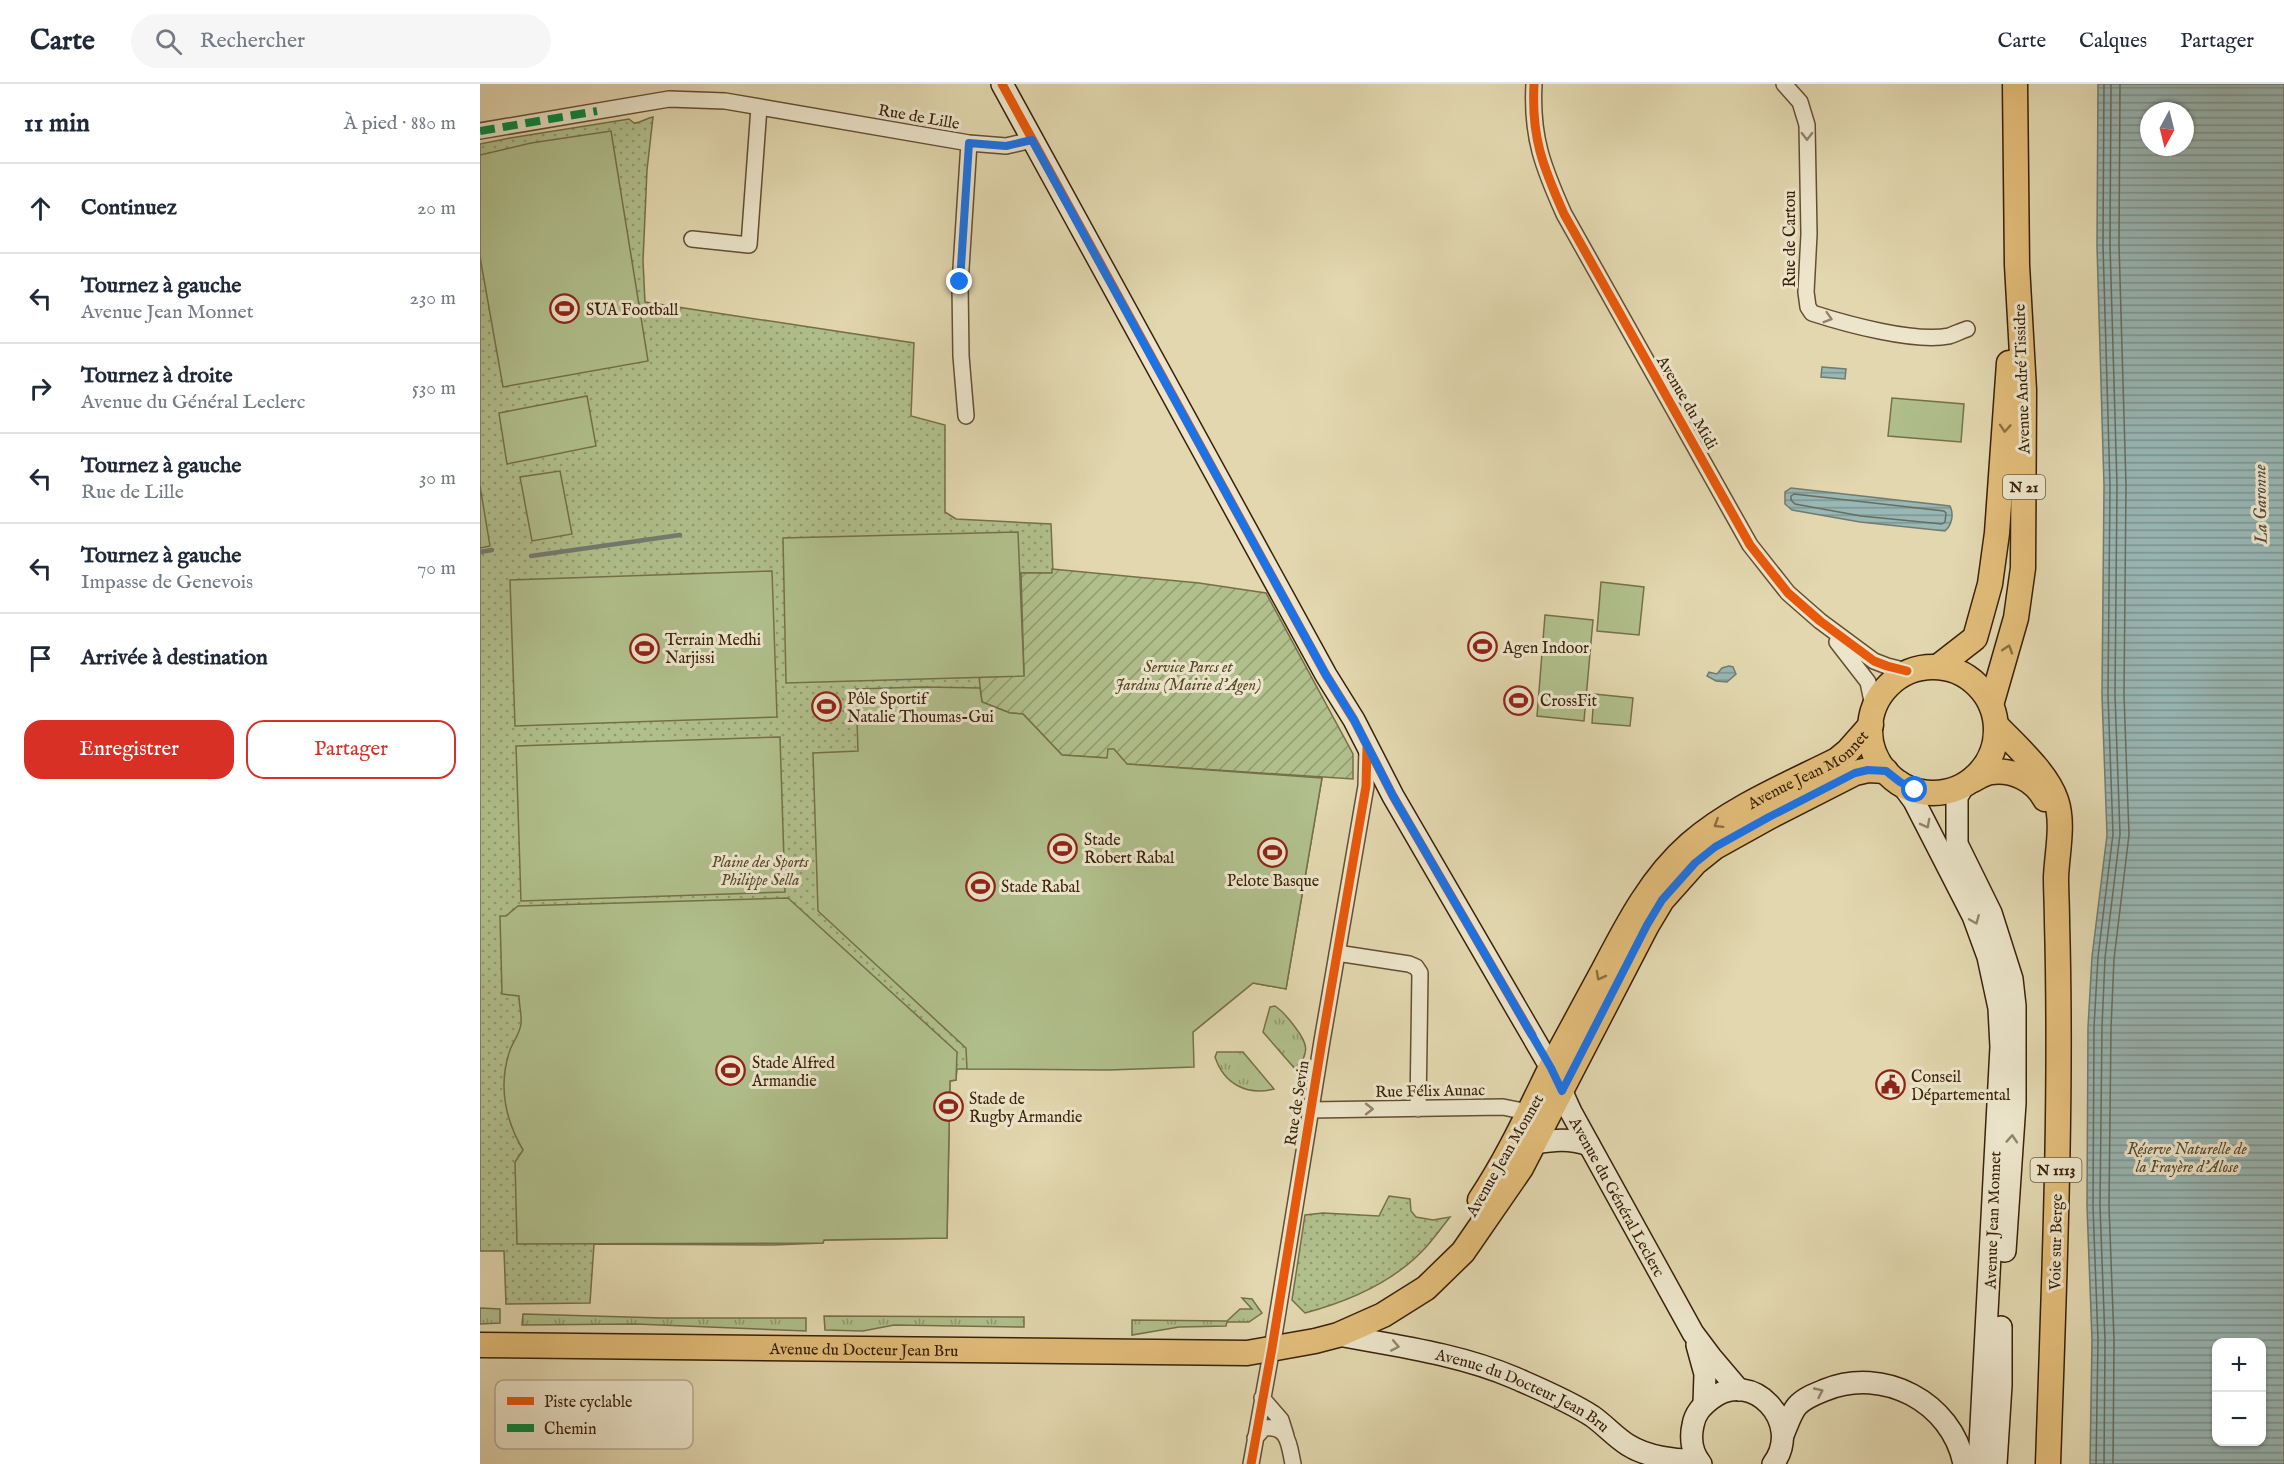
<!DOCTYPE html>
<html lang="fr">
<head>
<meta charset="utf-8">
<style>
  :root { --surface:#fff; --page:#f6f6f7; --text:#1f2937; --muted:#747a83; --line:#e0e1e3; --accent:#d93025 }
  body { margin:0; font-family:"IM FELL English",serif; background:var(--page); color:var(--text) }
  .controls { position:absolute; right:18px; bottom:18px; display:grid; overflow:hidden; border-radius:12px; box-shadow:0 2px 4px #0004 }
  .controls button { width:54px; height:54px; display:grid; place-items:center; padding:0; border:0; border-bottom:2px solid var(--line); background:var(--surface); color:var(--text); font:30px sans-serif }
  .compass { position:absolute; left:1660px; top:18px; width:54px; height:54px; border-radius:50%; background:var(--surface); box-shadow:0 2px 4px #0004; rotate:187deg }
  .stop { position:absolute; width:18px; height:18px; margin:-14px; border:4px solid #1a73e8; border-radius:50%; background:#fff }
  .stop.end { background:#1a73e8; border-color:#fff; box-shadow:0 2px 6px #0008 }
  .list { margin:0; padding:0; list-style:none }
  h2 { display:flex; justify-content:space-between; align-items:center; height:78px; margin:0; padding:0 24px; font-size:26px }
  h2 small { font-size:20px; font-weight:400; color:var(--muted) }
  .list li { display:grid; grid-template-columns:39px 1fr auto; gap:18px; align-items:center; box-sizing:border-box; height:90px; padding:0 24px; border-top:2px solid var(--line) }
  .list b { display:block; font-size:22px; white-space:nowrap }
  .list p { margin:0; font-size:20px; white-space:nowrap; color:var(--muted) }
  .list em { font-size:20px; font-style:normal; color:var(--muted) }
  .actions { display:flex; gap:12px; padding:18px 24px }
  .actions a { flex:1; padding:14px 0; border:2px solid var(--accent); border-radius:18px; text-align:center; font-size:21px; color:var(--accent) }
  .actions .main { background:var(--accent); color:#fff }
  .icon { flex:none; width:33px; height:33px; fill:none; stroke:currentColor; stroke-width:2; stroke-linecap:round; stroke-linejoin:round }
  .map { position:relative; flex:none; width:1804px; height:1380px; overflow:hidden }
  header { display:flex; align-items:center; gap:36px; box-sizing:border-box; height:84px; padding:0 30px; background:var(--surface); border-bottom:2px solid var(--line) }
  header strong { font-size:28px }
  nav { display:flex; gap:33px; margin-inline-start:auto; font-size:21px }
  .search { width:420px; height:54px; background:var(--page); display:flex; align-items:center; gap:15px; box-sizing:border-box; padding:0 21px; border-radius:33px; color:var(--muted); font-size:22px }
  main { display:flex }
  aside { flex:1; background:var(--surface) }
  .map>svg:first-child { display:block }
  .grass { fill:url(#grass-tufts); stroke:#75704a; stroke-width:1.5 }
  .park { fill:url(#park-dots); stroke:#75704a; stroke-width:1.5 }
  .garden { fill:url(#garden-furrows); stroke:#75704a; stroke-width:1.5 }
  .pitch { fill:#b0bf8c; stroke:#75704a; stroke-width:1.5 }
  .water { fill:url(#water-rules); stroke:#727b70; stroke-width:1.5; fill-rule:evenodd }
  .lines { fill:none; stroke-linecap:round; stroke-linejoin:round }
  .shore { stroke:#696c5e; stroke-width:1.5 }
  .stream { stroke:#727b70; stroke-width:4.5 }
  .street-casing { stroke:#644e32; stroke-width:18 }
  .secondary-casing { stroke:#3a2108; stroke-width:24 }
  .primary-casing { stroke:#3a2108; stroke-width:27 }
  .street { stroke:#ece5cb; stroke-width:15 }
  .secondary { stroke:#ece5cb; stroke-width:21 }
  .primary { stroke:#e1bc78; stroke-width:24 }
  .quiet { stroke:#00873e; stroke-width:8; stroke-dasharray:15 8; stroke-linecap:butt }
  .cycleway-casing { stroke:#ece5cb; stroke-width:13 }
  .cycleway { stroke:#e8590c; stroke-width:9 }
  .oneway { stroke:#93836a }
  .oneway2 { stroke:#8e6e40 }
  .route { stroke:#1a73e8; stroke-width:8 }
  .labels { text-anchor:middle; stroke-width:6; stroke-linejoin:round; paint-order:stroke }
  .shield { fill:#ece5cb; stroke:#6f5c42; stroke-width:1.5 }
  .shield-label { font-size:15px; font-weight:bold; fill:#3a2108 }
  .street-label { font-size:16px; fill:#3a2108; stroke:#ece5cb }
  .poi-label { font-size:16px; fill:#3a2108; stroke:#ece5cb; text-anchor:start }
  .park-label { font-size:16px; font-style:italic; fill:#584829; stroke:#ece5cb }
  .water-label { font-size:18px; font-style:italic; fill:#564e3c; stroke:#ece5cb }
  .key { fill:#ece5cb; stroke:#b7aa90; stroke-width:1.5 }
  .key-label { font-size:16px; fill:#3a2108 }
</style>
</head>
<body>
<header>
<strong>Carte</strong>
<div class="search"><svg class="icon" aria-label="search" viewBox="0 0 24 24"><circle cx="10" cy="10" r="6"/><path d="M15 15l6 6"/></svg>Rechercher</div>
<nav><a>Carte</a><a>Calques</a><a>Partager</a></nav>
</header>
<main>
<aside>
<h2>11 min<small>À pied · 880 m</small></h2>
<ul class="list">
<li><svg class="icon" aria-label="ahead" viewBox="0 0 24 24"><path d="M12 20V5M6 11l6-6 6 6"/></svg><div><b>Continuez</b></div><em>20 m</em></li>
<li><svg class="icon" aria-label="left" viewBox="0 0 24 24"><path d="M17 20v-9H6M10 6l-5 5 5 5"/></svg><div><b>Tournez à gauche</b><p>Avenue Jean Monnet</p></div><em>230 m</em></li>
<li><svg class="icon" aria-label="right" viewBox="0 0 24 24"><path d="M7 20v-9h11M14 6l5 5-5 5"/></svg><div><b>Tournez à droite</b><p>Avenue du Général Leclerc</p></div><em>530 m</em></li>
<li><svg class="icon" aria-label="left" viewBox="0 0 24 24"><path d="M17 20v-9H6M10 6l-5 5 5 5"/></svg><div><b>Tournez à gauche</b><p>Rue de Lille</p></div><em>30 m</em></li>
<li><svg class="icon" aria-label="left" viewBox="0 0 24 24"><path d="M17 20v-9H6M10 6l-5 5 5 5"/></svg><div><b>Tournez à gauche</b><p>Impasse de Genevois</p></div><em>70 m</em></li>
<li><svg class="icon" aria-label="arrive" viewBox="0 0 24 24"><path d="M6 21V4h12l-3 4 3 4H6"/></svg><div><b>Arrivée à destination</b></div></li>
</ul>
<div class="actions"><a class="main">Enregistrer</a><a>Partager</a></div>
</aside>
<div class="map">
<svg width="1804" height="1380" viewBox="0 0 1804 1380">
  <defs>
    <pattern id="grass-tufts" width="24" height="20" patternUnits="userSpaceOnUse" patternTransform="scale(1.5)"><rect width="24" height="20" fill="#b0bf8c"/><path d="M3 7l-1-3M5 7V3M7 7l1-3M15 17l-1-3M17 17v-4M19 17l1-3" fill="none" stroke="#909b70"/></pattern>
    <pattern id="park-dots" width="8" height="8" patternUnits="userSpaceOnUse" patternTransform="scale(1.5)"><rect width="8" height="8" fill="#b0bf8c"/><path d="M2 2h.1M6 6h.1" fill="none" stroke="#909b70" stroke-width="1.8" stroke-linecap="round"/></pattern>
    <pattern id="garden-furrows" width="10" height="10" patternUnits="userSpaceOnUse" patternTransform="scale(1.5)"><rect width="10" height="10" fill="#b0bf8c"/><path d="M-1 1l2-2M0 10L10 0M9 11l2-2" fill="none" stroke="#909b70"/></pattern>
    <pattern id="water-rules" width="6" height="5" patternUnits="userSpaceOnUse" patternTransform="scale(1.5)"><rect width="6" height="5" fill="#98b7b5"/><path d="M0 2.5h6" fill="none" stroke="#7d9491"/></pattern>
  </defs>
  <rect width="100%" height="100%" fill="#e2d7af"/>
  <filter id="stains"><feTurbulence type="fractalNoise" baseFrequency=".00333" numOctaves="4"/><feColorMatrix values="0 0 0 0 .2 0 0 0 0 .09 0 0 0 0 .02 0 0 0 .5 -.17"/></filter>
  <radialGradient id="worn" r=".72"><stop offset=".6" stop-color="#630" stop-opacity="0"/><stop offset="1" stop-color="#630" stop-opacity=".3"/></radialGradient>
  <path class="grass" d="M795 922C804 928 809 935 815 943 828 960 830 968 816 986L783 948 790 923Z
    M737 968H763L794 1005C767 1012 744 1000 735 973Z
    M762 1214 772 1215 782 1229 769 1238H747L746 1242 699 1243 652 1251V1236L747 1237 760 1225H772Z
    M0 1224 20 1225V1239L0 1240Z
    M43 1230 183 1234H326V1247L156 1240 42 1241Z
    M344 1232 544 1233V1243L414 1241 383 1247 345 1246Z"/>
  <path class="park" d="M173 33 167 86 163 177 165 218 434 259 431 332 465 341V428L476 435 571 440 573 489H541L543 630 582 671 647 680 842 694 806 905 773 899 713 948 624 983 477 985 476 996 470 997 467 1154 344 1156 343 1159 293 1161 114 1160 110 1219 26 1220 24 1167H0V60L30 54 149 35 154 39C161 39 166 34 173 33Z
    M909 1112 930 1115 931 1127 936 1133 953 1136 970 1133C962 1143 955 1153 947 1162 915 1198 870 1217 825 1229L812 1216 825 1131 843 1129 899 1132Z"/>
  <path class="garden" d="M572 485 719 499 786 509 873 670V695L646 680 627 674 582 671 543 630 530 629 502 618 499 593 544 591 541 489H572Z"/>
  <path class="pitch" d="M131 47 168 277 23 303 0 173V71L51 59Z
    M107 312 116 362 27 380 19 329Z
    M1412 314 1484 320 1481 358 1408 352Z
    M80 387 92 450 52 457 40 393Z
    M0 402 10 462 0 464Z
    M538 448 544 592 306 599 303 454Z
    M292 487 297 633 35 642 30 496Z
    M1121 498 1164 503 1159 551 1117 547Z
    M1065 531 1113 536 1104 637 1057 632Z
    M443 603 500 604 502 618 530 629 543 630 582 671 627 674 628 665H634L647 680 842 694 806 905 773 899 713 948 714 983 629 986 487 985 486 964 338 827 333 669 378 667 376 605Z
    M1114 610 1153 614 1150 642 1112 639Z
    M300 653 305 808 41 817 36 662Z
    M308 814 477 968 476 996 470 997 467 1154 344 1156 343 1159 37 1160 35 1078 43 1066C25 1035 18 1001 30 966 33 958 40 949 41 940 42 931 39 921 39 912L22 910 20 832H26L38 822Z"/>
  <path class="water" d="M1618 0H1804V1380H1610L1612 1256 1607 1122 1608 943 1612 873 1627 751 1622 612 1624 402 1617 162ZM1669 27H1705V63H1669ZM1736 1258H1782V1358H1736Z
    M1342 283 1366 285 1365 295 1341 293Z
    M1311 404 1470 422C1474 430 1472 441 1465 447L1380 438 1312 426 1305 420V408Z
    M1249 582 1253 583 1256 590 1247 598 1236 597 1227 592 1229 588 1237 590 1242 584Z"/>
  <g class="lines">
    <path class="shore" d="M1314 410 1464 427 1466 429 1465 438 1462 440 1381 432 1315 420 1311 416V412Z
      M1616 1380 1618 1256 1613 1122 1614 943 1618 873 1633 750 1628 611 1630 402 1623 161 1624 0
      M1624 1380 1625 1256 1620 1122 1622 943 1625 874 1640 750 1635 611 1637 401 1630 161 1631 0
      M1633 1380 1634 1256 1629 1122 1631 944 1634 875 1649 751 1644 611 1646 401 1639 161 1640 0"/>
    <path class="stream" d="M0 468 12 466
      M51 472 200 451"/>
    <defs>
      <path id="street" d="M1054 0C1051 53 1063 83 1084 130L1270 461 1308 509 1340 537 1394 577 1407 582 1427 587
        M1304 0 1320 18 1327 41 1329 150 1326 208 1328 223 1332 229C1366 240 1435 259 1469 252 1475 250 1481 247 1487 245
        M0 47 189 15 245 17 489 59 526 62 552 56
        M212 155 269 161 279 23
        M486 332 481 272 480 200 489 59
        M1357 558 1388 598 1394 627
        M857 869 929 880 936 883 940 889 938 1025
        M830 1026 1023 1023 1057 1030
        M782 1314 801 1336 806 1352
        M775 1354 784 1344C809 1341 809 1361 813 1380
        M771 1380 792 1264 842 957 886 702 887 664"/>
      <g id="secondary">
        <path id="s1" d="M522 0 846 591 874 636 913 712 1071 984 1091 1028 1213 1249 1231 1273 1259 1306"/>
        <path d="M1420 698 1434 717 1493 832 1508 873 1519 924 1521 963 1499 1380"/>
        <path d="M1484 701 1477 713V760L1511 829 1532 895 1535 922V1019L1525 1167"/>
        <path d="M1054 1059C1074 1056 1089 1054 1109 1061"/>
        <path id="s2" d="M858 1251C917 1262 979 1270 1035 1294 1060 1305 1089 1317 1112 1332 1125 1341 1135 1353 1148 1361 1167 1373 1196 1377 1218 1376"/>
        <path d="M1217 1261 1225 1290 1224 1320"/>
        <path d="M1303 1351C1307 1342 1311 1329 1317 1322 1324 1314 1335 1310 1345 1306 1403 1282 1472 1318 1484 1380"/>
        <path d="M1221 1380C1212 1369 1210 1354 1213 1341 1215 1329 1222 1322 1231 1315 1272 1283 1324 1339 1293 1380"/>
        <path d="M1516 1380 1521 1301V1243"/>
      </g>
      <g id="primary">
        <path d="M1459 582 1495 554 1510 500 1517 449 1529 279"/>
        <circle cx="1453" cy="646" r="63"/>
        <path d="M1511 621 1536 534 1543 484 1544 306 1537 181 1535 0"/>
        <path d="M1517 642C1536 662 1567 689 1576 716 1584 739 1577 769 1576 793 1576 808 1577 823 1577 838 1582 1019 1574 1200 1568 1380"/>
        <path d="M1493 696C1498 693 1505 689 1511 688 1533 685 1555 696 1565 715"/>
        <path id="s3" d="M1000 1116C1028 1074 1049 1028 1071 983 1088 951 1106 919 1123 887 1147 841 1171 794 1210 760 1251 724 1309 700 1357 676L1368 667 1391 641"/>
        <path id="s4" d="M0 1261 767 1269 835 1257 858 1251 903 1231 946 1204 983 1168 1041 1084 1167 841 1182 816 1215 779 1235 763 1289 733 1375 689 1388 686 1406 687"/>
      </g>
    </defs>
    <use href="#street" class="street-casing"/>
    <use href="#secondary" class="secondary-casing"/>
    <use href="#primary" class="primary-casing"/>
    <use href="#street" class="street"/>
    <use href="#secondary" class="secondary"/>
    <use href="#primary" class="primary"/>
    <path class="quiet" d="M0 47 117 27"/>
    <defs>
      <path id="cycleway" d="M522 0 846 591 874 636 913 712 1052 951
        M1054 0C1051 53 1063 83 1084 130L1270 461 1308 509 1340 537 1394 577 1407 582 1427 587
        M771 1380 792 1264 842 957 886 702 887 663"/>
    </defs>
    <use href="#cycleway" class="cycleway-casing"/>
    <use href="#cycleway" class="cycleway"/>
  </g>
  <defs><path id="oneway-chevron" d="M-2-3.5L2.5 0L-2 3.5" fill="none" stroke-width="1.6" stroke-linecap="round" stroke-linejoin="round" transform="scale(1.5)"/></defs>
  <g class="oneway">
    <use href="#oneway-chevron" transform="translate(1327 52) rotate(90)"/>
    <use href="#oneway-chevron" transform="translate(1348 234) rotate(17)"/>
    <use href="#oneway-chevron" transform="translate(1446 740) rotate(62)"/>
    <use href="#oneway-chevron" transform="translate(1495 836) rotate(68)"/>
    <use href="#oneway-chevron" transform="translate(889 1025)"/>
    <use href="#oneway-chevron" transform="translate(1532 1055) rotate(-86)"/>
    <use href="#oneway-chevron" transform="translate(915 1262) rotate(11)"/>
    <use href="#oneway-chevron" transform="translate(1339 1308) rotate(-25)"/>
  </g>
  <g class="oneway2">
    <use href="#oneway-chevron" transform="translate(1525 344) rotate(94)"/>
    <use href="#oneway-chevron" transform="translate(1528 565) rotate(-72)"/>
    <use href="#oneway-chevron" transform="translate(1238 740) rotate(148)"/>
    <use href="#oneway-chevron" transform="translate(1120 892) rotate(118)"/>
  </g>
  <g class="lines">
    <path class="route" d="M480 198 489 59 526 62 552 56 846 591 874 636 913 712 1071 984 1082 1007 1167 841 1182 816 1215 779 1235 763 1289 733 1375 689 1388 686 1406 687 1420 698 1435 706"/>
  </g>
  <defs>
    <symbol id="stadium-ring" viewBox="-11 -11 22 22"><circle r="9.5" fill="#ece5cb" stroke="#8f2418" stroke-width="1.5"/><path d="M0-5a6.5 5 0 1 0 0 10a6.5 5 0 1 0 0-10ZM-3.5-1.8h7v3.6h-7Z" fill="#8f2418"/></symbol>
    <symbol id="civic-ring" viewBox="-11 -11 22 22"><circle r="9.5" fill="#ece5cb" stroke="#8f2418" stroke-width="1.5"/><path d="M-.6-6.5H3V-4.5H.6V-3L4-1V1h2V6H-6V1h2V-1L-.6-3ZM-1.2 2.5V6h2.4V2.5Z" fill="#8f2418"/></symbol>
  </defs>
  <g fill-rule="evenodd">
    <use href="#stadium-ring" x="68" y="208" width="33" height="33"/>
    <use href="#stadium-ring" x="986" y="546" width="33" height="33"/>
    <use href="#stadium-ring" x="148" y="548" width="33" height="33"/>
    <use href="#stadium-ring" x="1022" y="600" width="33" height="33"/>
    <use href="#stadium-ring" x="330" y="606" width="33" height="33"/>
    <use href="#stadium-ring" x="566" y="748" width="33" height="33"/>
    <use href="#stadium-ring" x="776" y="752" width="33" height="33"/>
    <use href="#stadium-ring" x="484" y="786" width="33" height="33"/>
    <use href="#stadium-ring" x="234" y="970" width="33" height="33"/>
    <use href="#civic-ring" x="1394" y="984" width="33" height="33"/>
    <use href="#stadium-ring" x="452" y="1006" width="33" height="33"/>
  </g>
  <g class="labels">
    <g class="shield">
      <rect x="1523" y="391" width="42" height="24" rx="4.5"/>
      <rect x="1550.5" y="1074" width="51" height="24" rx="4.5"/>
    </g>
    <g class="shield-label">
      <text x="1544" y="408">N 21</text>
      <text x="1576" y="1091">N 1113</text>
    </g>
    <g class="street-label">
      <text transform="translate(439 32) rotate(10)" y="6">Rue de Lille</text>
      <text transform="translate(1309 155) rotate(-90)" y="6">Rue de Cartou</text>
      <text transform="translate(1541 295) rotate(-92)" y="6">Avenue André Tissidre</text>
      <text transform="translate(1208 318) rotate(60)" y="6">Avenue du Midi</text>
      <text dy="6" stroke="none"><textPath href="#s3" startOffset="555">Avenue Jean Monnet</textPath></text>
      <text transform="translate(950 1006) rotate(-1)" y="6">Rue Félix Aunac</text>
      <text transform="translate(816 1019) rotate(-81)" y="6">Rue de Sevin</text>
      <text transform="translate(1024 1071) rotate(-60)" y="6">Avenue Jean Monnet</text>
      <text dy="6" stroke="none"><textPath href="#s1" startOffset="1272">Avenue du Général Leclerc</textPath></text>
      <text transform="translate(1512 1136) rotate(-88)" y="6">Avenue Jean Monnet</text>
      <text transform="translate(1575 1158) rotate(-89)" y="6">Voie sur Berge</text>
      <text dy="6" stroke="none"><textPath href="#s4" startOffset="384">Avenue du Docteur Jean Bru</textPath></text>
      <text dy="6" stroke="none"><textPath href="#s2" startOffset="194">Avenue du Docteur Jean Bru</textPath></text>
    </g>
    <g class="poi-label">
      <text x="106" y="231">SUA Football</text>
      <text x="185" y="561">Terrain Medhi<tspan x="185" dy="18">Narjissi</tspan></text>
      <text x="1023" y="569">Agen Indoor</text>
      <text x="367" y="620">Pôle Sportif<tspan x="367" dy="18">Natalie Thoumas-Gui</tspan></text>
      <text x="1060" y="622">CrossFit</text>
      <text x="604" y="761">Stade<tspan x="604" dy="18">Robert Rabal</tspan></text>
      <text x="793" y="802" text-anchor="middle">Pelote Basque</text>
      <text x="521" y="808">Stade Rabal</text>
      <text x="272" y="984">Stade Alfred<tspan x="272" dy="18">Armandie</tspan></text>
      <text x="1431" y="998">Conseil<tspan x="1431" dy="18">Départemental</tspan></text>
      <text x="489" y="1020">Stade de<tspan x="489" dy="18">Rugby Armandie</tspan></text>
    </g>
    <g class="park-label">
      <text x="708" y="588">Service Parcs et<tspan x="708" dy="18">Jardins (Mairie d'Agen)</tspan></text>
      <text x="280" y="783">Plaine des Sports<tspan x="280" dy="18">Philippe Sella</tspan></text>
      <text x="1707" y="1070">Réserve Naturelle de<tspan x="1707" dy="18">la Frayère d'Alose</tspan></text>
    </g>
    <g class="water-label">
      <text transform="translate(1780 420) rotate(-91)" y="6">La Garonne</text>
    </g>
  </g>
  <rect x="15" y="1296" width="198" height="69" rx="9" class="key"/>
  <rect x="27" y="1313" width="27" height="8" fill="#e8590c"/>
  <rect x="27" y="1340" width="27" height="8" fill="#00873e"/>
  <g class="key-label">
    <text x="64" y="1323">Piste cyclable</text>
    <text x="64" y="1350">Chemin</text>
  </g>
  <rect width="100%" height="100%" filter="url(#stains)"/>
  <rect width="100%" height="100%" fill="url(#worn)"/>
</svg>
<div class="controls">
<button>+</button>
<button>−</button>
</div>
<svg class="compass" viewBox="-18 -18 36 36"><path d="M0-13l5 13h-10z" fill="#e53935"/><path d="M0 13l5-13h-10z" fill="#747a83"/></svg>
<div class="stop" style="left:1435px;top:706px"></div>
<div class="stop end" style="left:480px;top:198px"></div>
</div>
</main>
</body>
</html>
